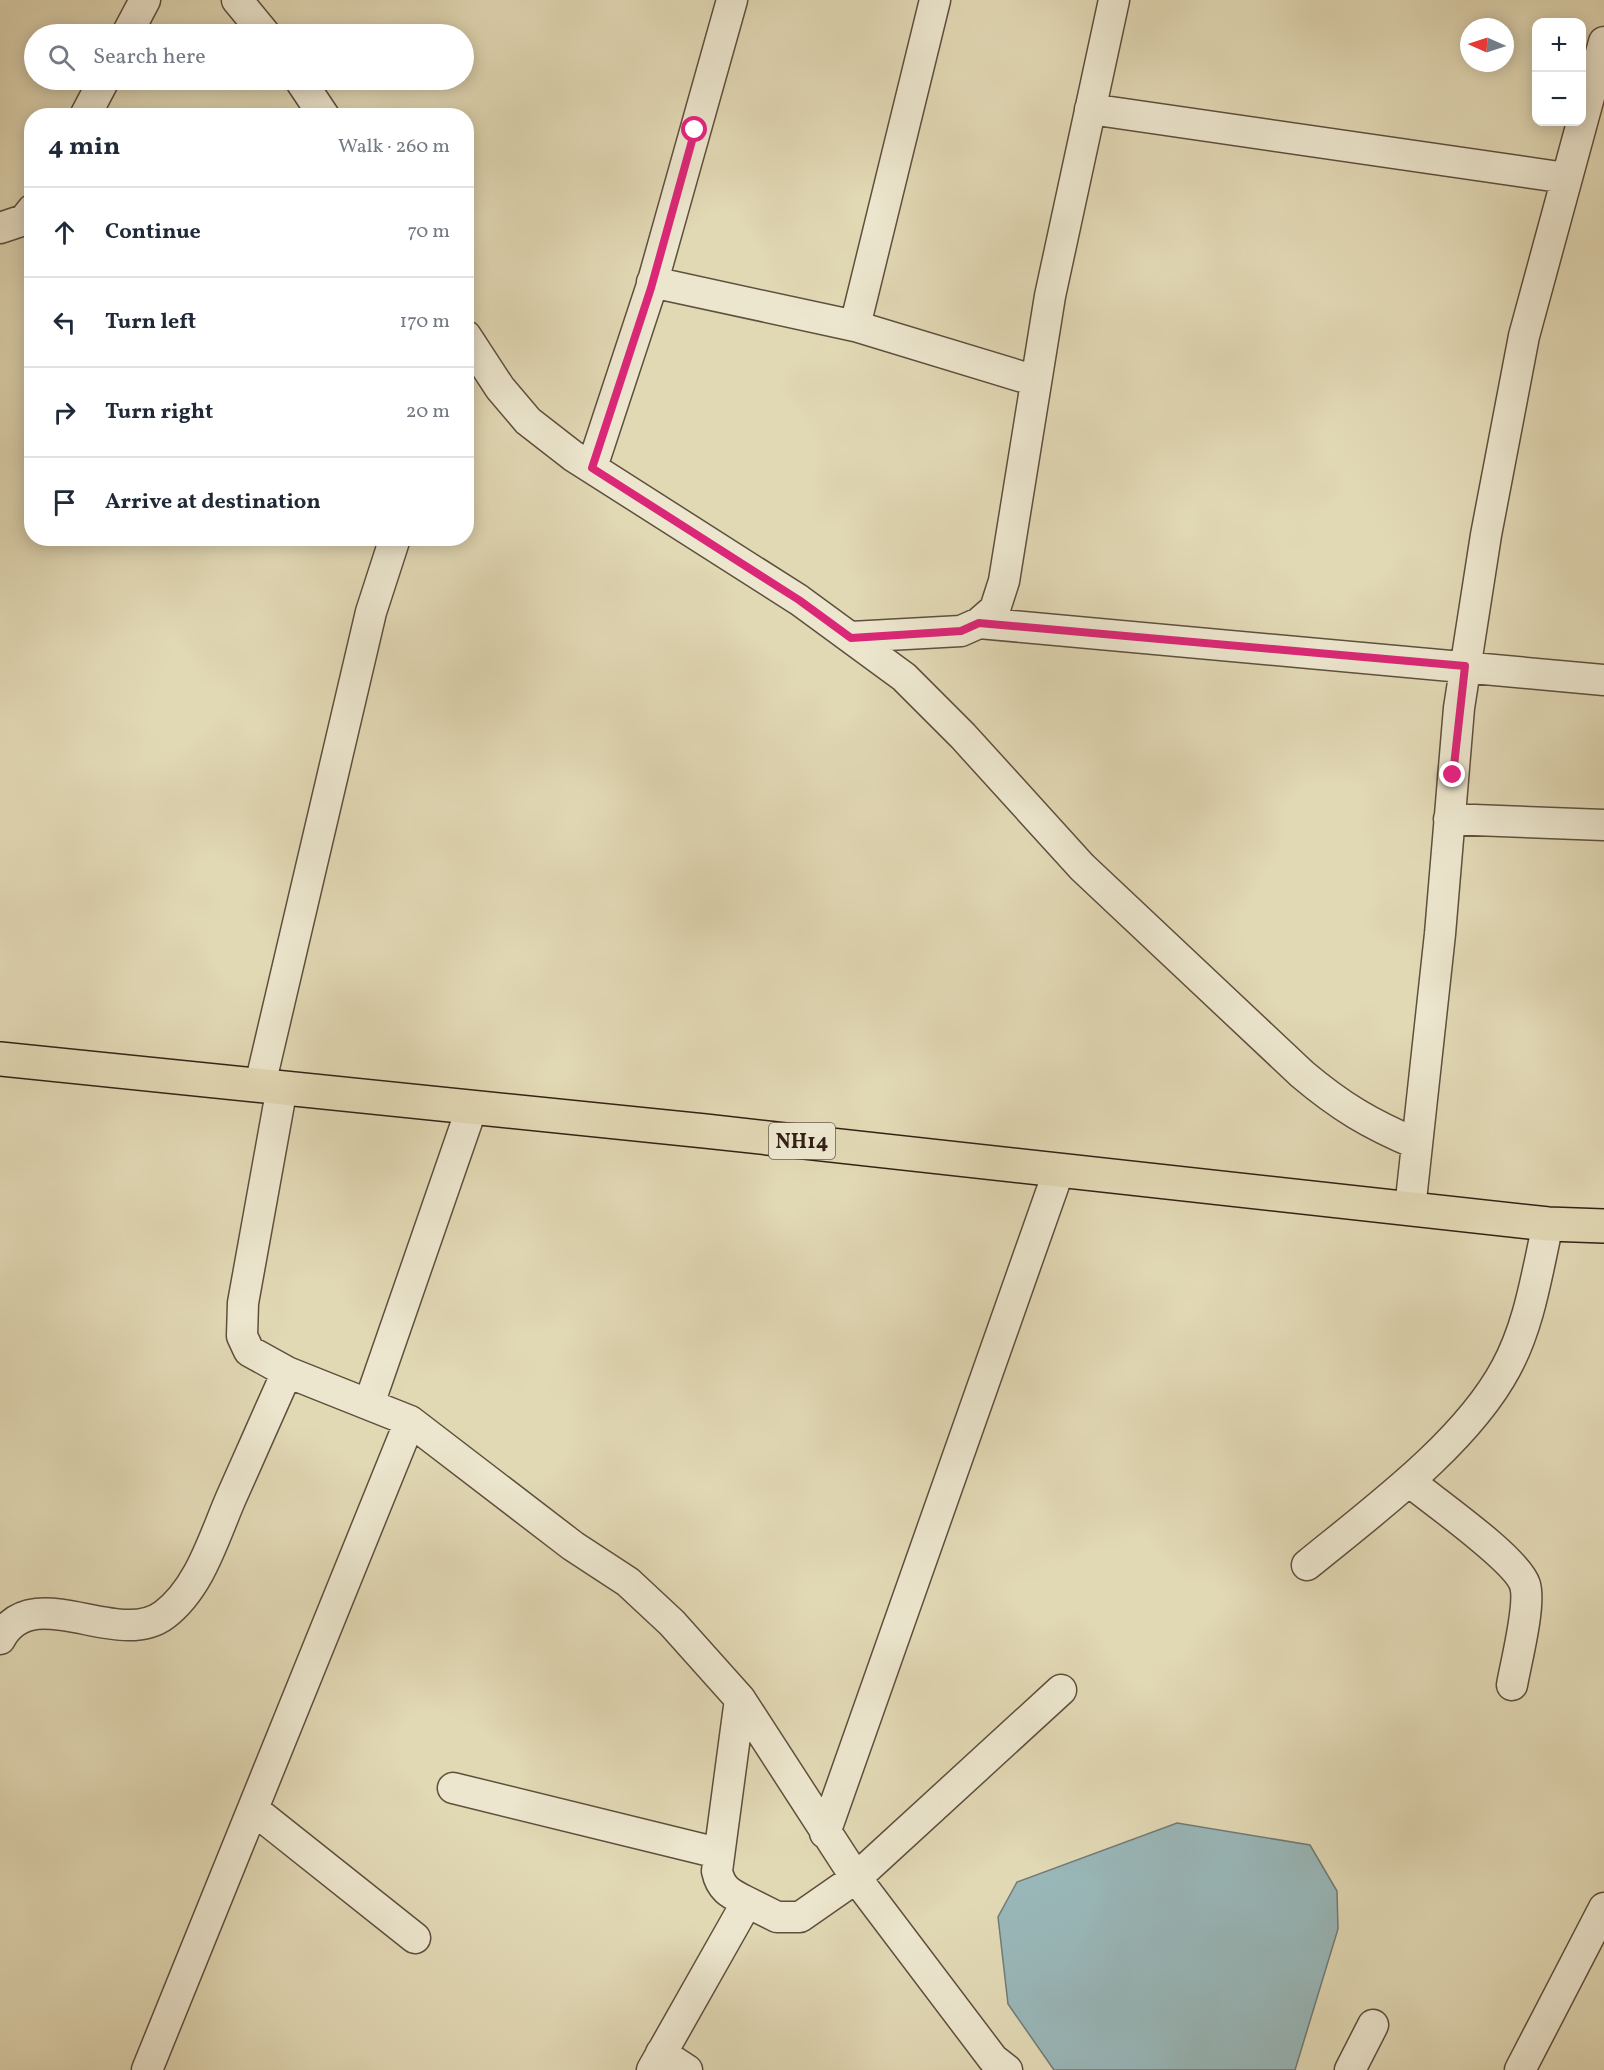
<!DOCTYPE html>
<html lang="en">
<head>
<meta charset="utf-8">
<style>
  :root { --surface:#fff; --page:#f6f6f7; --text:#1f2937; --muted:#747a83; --line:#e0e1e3 }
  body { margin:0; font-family:Vollkorn,serif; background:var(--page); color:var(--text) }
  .controls { position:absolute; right:18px; top:18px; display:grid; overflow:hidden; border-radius:12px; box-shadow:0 3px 15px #0003 }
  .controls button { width:54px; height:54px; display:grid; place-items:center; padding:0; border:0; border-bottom:2px solid var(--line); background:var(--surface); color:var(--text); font:30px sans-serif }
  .compass { position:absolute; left:1460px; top:18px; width:54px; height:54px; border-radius:50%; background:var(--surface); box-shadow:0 3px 15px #0003; rotate:273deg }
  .stop { position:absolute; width:18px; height:18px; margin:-14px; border:4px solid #db2777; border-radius:50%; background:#fff }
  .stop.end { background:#db2777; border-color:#fff; box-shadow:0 2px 6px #0008 }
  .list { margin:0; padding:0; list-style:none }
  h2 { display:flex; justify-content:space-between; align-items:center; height:78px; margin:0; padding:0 24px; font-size:26px }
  h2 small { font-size:20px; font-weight:400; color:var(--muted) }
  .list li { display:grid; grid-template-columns:39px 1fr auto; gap:18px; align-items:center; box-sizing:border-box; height:90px; padding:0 24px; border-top:2px solid var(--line) }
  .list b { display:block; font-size:22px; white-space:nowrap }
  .list em { font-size:20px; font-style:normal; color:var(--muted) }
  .icon { flex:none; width:33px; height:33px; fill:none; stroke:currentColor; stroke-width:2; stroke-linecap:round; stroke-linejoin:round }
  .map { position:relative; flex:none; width:1604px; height:2070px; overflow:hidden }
  .search { position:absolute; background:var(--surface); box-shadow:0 3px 15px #0003; left:24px; top:24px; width:450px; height:66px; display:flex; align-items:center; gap:15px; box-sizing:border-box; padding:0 21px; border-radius:33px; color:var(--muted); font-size:22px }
  .panel { position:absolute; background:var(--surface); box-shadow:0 3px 15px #0003; left:24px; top:108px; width:450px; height:438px; border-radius:24px }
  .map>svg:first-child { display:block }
  .water { fill:#99b7b8; stroke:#717b77; stroke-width:1.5 }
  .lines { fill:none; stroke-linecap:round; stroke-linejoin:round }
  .street-casing { stroke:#5f4f3d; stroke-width:33 }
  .highway-casing { stroke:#342115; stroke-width:36 }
  .street { stroke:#ece6ce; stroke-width:30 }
  .highway { stroke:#e1d8b4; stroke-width:33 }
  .route { stroke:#db2777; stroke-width:8 }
  .labels { text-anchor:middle; stroke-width:4.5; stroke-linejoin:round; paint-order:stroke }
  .shield { fill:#ece6ce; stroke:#6b5c4c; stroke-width:1.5 }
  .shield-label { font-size:21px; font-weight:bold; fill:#342115 }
</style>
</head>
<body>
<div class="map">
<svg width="1604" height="2070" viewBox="0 0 1604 2070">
  <rect width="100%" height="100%" fill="#e1d8b4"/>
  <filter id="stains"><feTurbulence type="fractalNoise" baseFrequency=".00333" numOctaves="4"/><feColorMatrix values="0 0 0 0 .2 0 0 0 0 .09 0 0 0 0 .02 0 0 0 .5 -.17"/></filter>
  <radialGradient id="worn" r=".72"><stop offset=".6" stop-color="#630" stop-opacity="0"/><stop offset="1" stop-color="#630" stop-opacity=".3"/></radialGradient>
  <path class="water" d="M1177 1823 1310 1845 1337 1891 1338 1929 1295 2070H1054L1008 2004 998 1917 1017 1882Z"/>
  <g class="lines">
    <defs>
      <path id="street" d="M237 0 265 34
        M127 34 145 0
        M300 80 324 116
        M1090 109 1566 178
        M85 116 104 80
        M0 228 24 220 32 210
        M652 282 855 326 1036 381
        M855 326 935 0
        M466 336 500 388 528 421 573 456 799 600 904 677 963 736 1082 867 1302 1074C1341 1107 1370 1124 1417 1144
        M592 467 651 288 732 0
        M979 623 1604 680
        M851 637 961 631 979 623 995 609 1004 581 1050 296 1114 0
        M1449 819 1604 825
        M260 1085 371 612 395 538
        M282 1087 243 1303 242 1336 249 1351 287 1372 410 1421 573 1546 628 1582 672 1623 740 1699 856 1878 993 2059 1007 2070
        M1410 1209 1440 934 1459 708 1486 535 1524 336 1604 42
        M369 1404 472 1107
        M1409 1481C1433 1501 1517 1559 1525 1585 1531 1605 1516 1662 1512 1685
        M1307 1565C1373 1511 1466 1443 1506 1368 1530 1324 1537 1272 1548 1224
        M0 1639C32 1578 117 1650 164 1615 200 1588 214 1537 231 1498 250 1456 268 1414 287 1372
        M453 1788 718 1853
        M254 1810 415 1938
        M825 1833 1059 1170
        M747 1902 777 1917H800L856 1878 1061 1690
        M661 2053 687 2070
        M147 2070 410 1421
        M652 2070 747 1902C731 1894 721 1890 717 1871L740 1699
        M1350 2070 1373 2025
        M1520 2070 1604 1908"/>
      <path id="highway" d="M0 1059 705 1131 1548 1224 1604 1226"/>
    </defs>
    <use href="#street" class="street-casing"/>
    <use href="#highway" class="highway-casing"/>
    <use href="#street" class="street"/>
    <use href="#highway" class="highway"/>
  </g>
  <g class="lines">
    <path class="route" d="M695 130 651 288 592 468 799 600 851 638 961 631 979 623 1465 666 1453 775"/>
  </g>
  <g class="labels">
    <rect class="shield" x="769" y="1123" width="66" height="36" rx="4.5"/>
    <g class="shield-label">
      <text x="802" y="1148">NH14</text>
    </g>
  </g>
  <rect width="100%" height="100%" filter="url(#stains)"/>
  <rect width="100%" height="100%" fill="url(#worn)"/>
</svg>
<div class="controls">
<button>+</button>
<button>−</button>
</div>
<svg class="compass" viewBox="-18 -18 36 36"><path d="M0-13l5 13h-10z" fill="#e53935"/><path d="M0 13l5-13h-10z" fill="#747a83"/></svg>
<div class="stop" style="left:695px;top:130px"></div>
<div class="stop end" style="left:1453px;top:775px"></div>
<div class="search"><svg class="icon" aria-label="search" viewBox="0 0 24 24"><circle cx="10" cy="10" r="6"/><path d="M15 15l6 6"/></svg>Search here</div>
<section class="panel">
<h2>4 min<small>Walk · 260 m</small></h2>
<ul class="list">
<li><svg class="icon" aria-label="ahead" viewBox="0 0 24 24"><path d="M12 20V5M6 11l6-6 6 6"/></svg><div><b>Continue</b></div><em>70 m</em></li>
<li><svg class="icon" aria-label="left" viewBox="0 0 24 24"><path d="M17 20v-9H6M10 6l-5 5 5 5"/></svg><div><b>Turn left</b></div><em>170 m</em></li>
<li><svg class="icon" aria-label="right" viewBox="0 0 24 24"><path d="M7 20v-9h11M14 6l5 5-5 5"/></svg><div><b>Turn right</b></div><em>20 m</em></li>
<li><svg class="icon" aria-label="arrive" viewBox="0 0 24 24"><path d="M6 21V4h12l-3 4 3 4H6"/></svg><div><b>Arrive at destination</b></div></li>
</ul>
</section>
</div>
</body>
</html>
